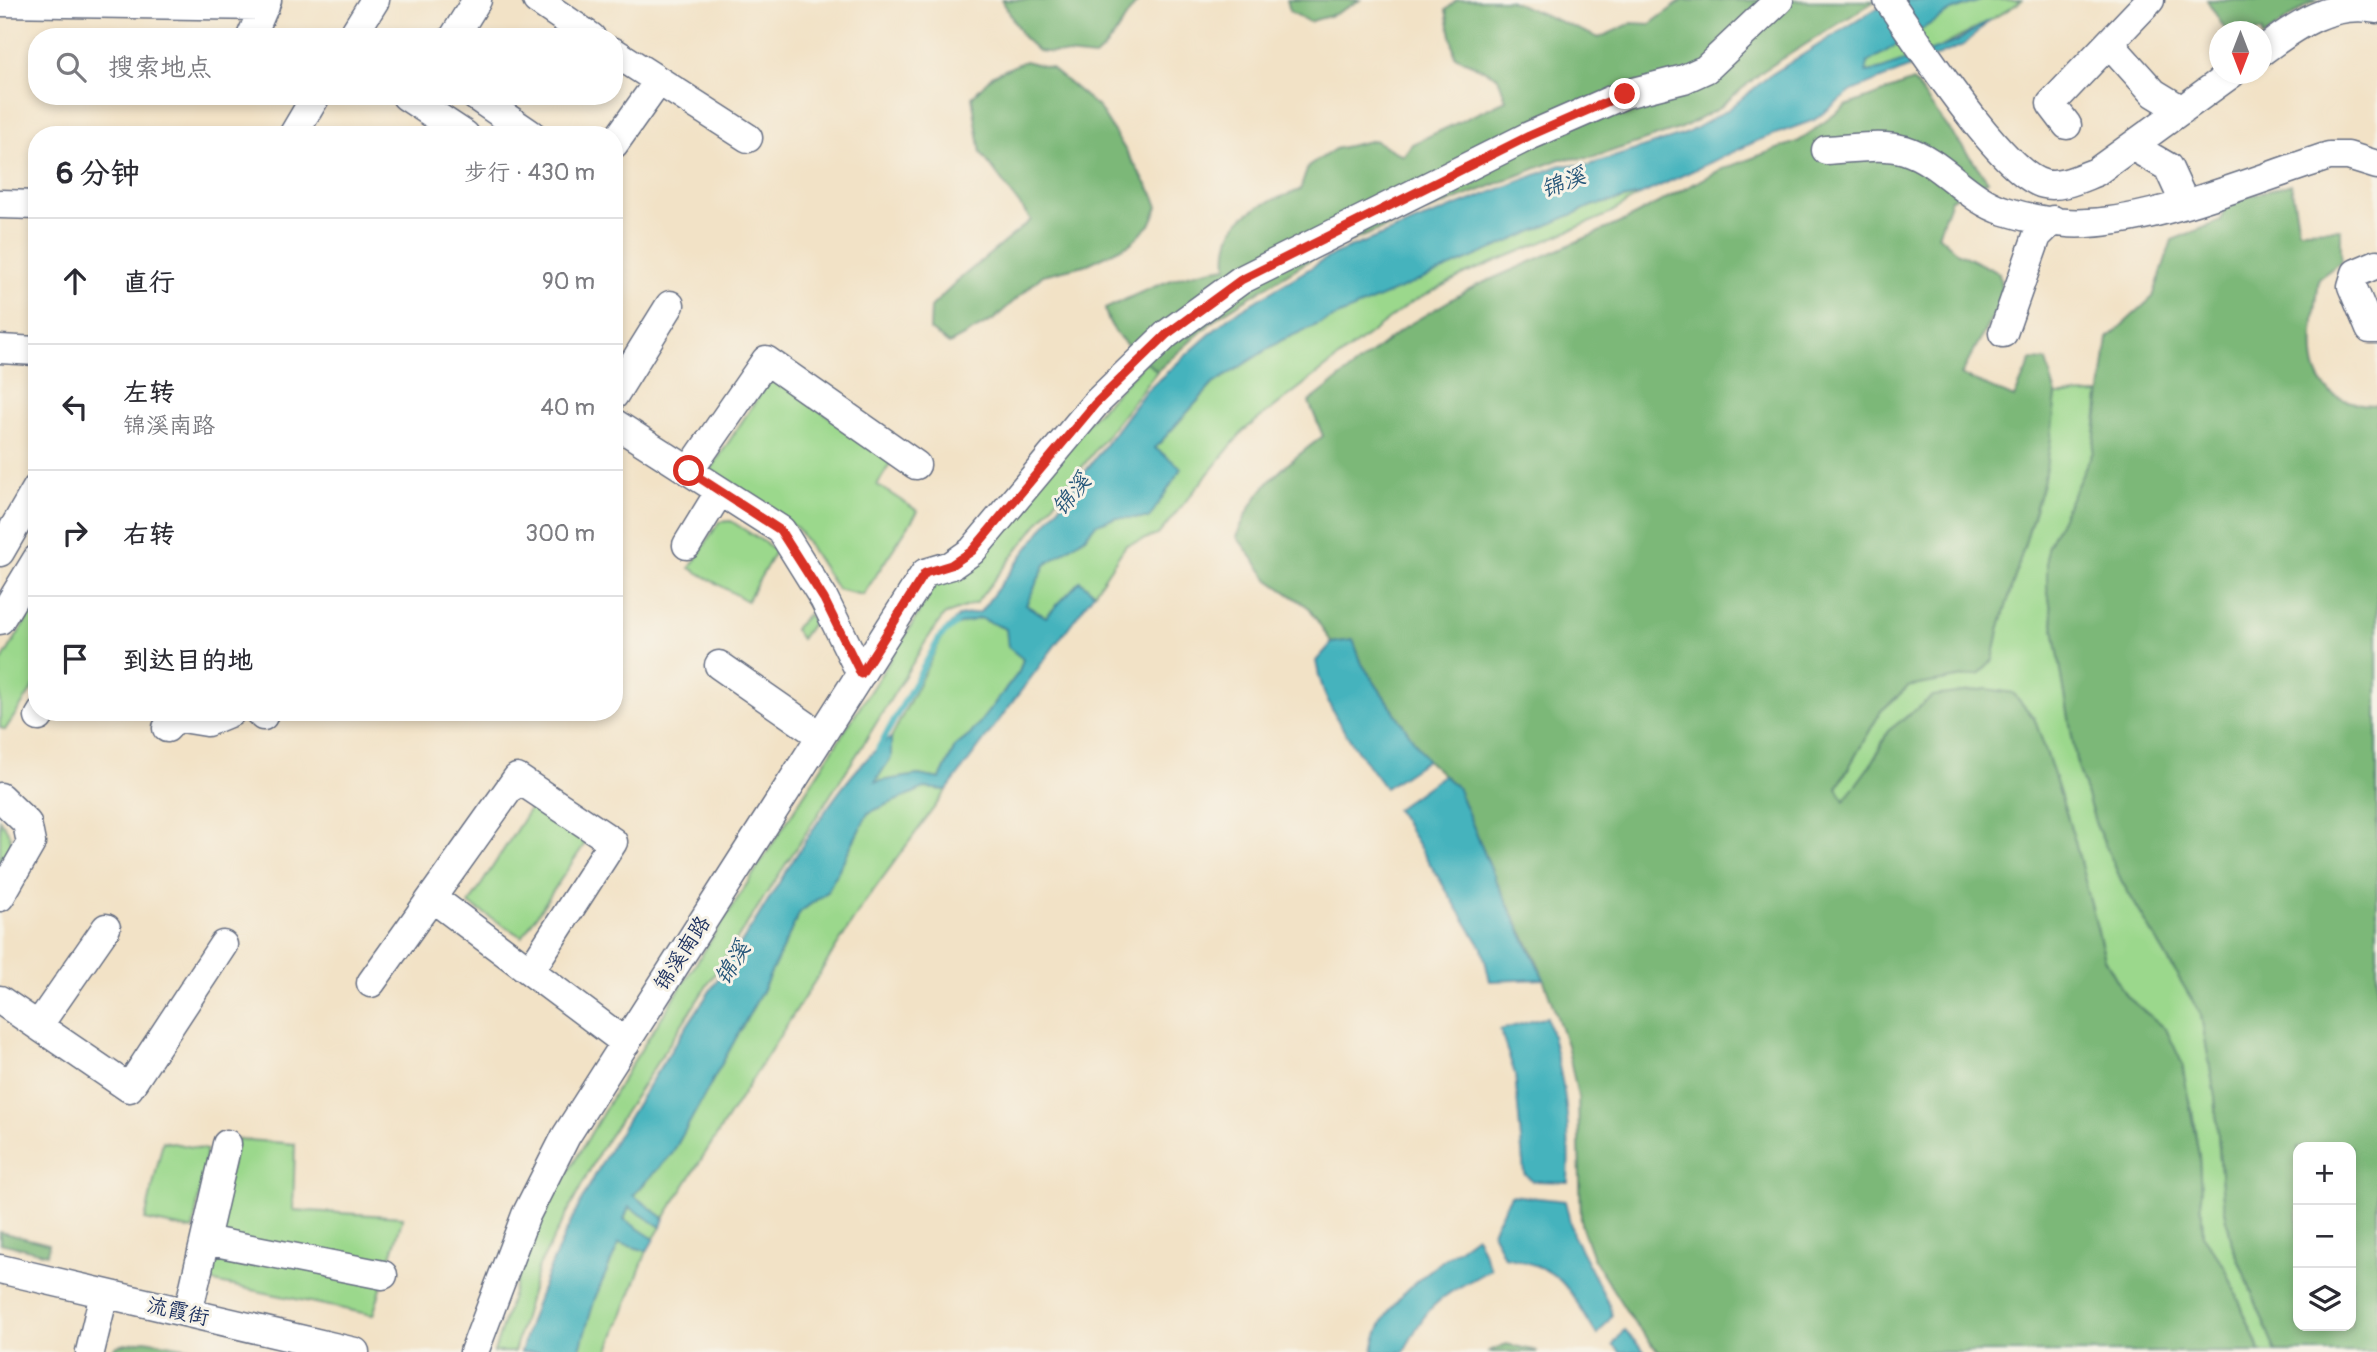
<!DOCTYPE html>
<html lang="zh">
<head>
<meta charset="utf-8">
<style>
  :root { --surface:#fff; --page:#f2f2f3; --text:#2b2b33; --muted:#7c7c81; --line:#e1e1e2 }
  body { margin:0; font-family:Pangolin,"LXGW WenKai TC",sans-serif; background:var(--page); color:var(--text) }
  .controls { position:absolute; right:21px; bottom:21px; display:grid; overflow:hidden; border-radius:14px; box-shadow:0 4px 10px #0003 }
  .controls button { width:63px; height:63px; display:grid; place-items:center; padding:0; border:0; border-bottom:2px solid var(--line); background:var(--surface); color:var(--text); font:35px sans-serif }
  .compass { position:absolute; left:2209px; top:21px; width:63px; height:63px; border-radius:50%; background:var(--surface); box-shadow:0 4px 10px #0003; rotate:180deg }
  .stop { position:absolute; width:21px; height:21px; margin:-16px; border:5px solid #d93025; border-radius:50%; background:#fff }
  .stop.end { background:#d93025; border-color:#fff; box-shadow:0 2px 7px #0008 }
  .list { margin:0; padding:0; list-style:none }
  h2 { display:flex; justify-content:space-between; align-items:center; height:91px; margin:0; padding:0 28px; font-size:30px }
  h2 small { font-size:23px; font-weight:400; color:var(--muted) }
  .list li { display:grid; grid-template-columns:46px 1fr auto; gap:21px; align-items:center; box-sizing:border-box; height:126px; padding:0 28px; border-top:2px solid var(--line) }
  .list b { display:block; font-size:26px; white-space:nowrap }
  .list p { margin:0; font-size:23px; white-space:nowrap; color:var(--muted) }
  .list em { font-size:23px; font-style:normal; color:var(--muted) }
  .icon { flex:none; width:38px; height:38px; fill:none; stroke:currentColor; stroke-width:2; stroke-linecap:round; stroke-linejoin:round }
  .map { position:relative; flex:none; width:2377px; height:1352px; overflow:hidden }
  .search { position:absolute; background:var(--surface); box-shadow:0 4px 10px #0003; left:28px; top:28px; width:595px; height:77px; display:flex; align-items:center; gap:18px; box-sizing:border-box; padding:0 24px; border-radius:28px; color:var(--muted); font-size:26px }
  .panel { position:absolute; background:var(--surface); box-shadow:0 4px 10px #0003; left:28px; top:126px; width:595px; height:595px; border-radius:28px }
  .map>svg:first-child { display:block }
  .green { fill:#9bd88c; stroke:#5b8475; stroke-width:2 }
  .forest { fill:#7cb878; stroke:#4c746b; stroke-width:2; fill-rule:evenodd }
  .water { fill:#44b3bd; stroke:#30718e; stroke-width:2 }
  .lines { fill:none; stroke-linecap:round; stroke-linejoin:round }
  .stream { stroke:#44b3bd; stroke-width:6 }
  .minor-casing { stroke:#666e82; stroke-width:31 }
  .minor { stroke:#fff; stroke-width:28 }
  .route { stroke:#d93025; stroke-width:9 }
  .labels { text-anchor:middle; stroke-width:6; stroke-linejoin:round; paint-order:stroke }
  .street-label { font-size:21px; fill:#1b2f5e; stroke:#f7f3e8 }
  .water-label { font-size:23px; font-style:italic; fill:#27577a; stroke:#f7f3e8 }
</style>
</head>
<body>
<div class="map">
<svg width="2377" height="1352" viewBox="0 0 2377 1352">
  <rect width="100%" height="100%" fill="#f7f3e8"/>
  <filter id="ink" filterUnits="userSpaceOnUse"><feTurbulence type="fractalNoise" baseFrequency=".0143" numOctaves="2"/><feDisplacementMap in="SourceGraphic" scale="14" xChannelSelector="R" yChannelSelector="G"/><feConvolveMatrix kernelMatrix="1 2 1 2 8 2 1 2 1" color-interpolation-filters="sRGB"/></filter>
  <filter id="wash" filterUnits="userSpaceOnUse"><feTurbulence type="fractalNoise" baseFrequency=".00686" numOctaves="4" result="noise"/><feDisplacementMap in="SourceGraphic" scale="28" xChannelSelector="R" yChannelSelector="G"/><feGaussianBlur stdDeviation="1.57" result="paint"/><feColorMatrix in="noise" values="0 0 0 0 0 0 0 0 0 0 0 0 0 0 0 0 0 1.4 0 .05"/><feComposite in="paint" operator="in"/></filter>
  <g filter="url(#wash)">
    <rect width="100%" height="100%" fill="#f2e2c6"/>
    <path class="green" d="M1982 0H2022C2012 9 2001 13 1990 20 1952 42 1909 67 1865 72L1867 63 1951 11Z
      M1640 195 1605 216 1465 274 1410 303 1243 431 1158 535 1126 545 1094 593 1080 581 1046 617 1025 605 1045 565 1085 537 1096 524 1115 518H1149L1155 448 1213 384 1282 340 1443 268 1592 206Z
      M1146 361 1157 371 976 603 944 615 926 641 861 748 601 1149 538 1268 514 1352H494L524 1259 553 1198 628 1070 906 635 935 584Z
      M772 376 892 461 877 485 918 511 863 595 837 589 798 529 709 472Z
      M2099 394 2093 452 2074 495 2047 586 2076 760 2096 825 2122 882 2201 1015 2215 1096 2223 1200 2232 1244 2276 1352H2260L2225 1267 2203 1236 2199 1156 2192 1109 2166 1029 2126 996 2105 959 2074 838 2050 763 2034 718 2013 693 1888 731 1874 760 1844 801 1837 788 1881 711 1908 687 1993 660 1999 630 2043 483 2056 395Z
      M731 521 776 550 747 601 690 568 719 522Z
      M37 602V682L5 730 0 727V664Z
      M808 614 813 622 801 639 794 629Z
      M980 618 1006 629 1023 659 1019 672 970 735 955 747 940 779 918 775 874 782 891 758V738L947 628 967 620Z
      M924 788 947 790 865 902 664 1218 633 1196 672 1154 762 991 800 912 827 892 868 813Z
      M534 802 585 829 586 842 522 937 469 904Z
      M0 820C17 842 13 846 0 869Z
      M237 1139 295 1144 293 1210 403 1217 373 1315 204 1280Z
      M163 1141 207 1150 193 1230 145 1220Z
      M629 1206 661 1227 653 1240 624 1219Z
      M619 1243 647 1251 608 1352H579L595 1298Z"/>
    <path class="forest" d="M1002 0H1139C1122 19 1115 41 1095 57L1038 51 1023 37Z
      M1287 0H1360L1335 14 1309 22 1290 11Z
      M1457 0H1509L1599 38 1632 23 1650 24 1683 0 1875 1 1763 71 1718 109 1682 128 1591 158 1560 159 1323 252 1219 316 1157 371C1137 353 1110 336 1105 309 1145 290 1182 272 1227 267 1222 215 1259 205 1300 190L1308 167 1335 149 1374 140 1403 156 1412 144 1506 100 1498 77 1455 56 1446 10Z
      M2207 0H2319L2306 6 2262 38V32L2226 31Z
      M1025 61 1051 68 1099 108 1154 196 1158 207 1150 225 1130 244 1088 264 1043 275 993 320 949 344 930 330 931 307 962 277 1031 220 981 153 972 97 993 75Z
      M1913 81 1988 181 1951 199 1938 235 1958 253 1999 273 2003 297 1961 375 2014 398 2031 360 2046 361 2056 395 2050 446 2043 483 1999 630 1993 660 1980 674 1908 687 1881 711 1837 788 1844 801 1874 760 1888 731 1933 696 1987 689 2013 693 2034 718 2050 763 2074 838 2105 959 2126 996 2166 1029 2182 1063 2199 1156 2203 1236 2225 1267 2260 1352H1659L1634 1323 1593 1258 1581 1225 1578 1097 1567 1045 1537 961 1495 879 1457 787 1427 760 1362 664 1353 640 1332 643 1308 607 1269 580 1237 537C1253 488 1284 466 1323 436L1309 402 1405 327 1471 288 1624 221 1720 170 1799 141 1846 106Z
      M2291 184 2299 230 2341 229V262L2319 278C2313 338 2293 405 2377 405V1352H2276L2232 1244 2223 1200 2215 1096 2201 1015 2122 882 2096 825 2076 760 2047 586V548L2093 452 2108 338 2153 297 2172 240 2221 221 2225 203ZM2298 1147H2351V1326H2298Z
      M0 1232 49 1244 47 1254 0 1243Z
      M145 1340 209 1351V1352H110L117 1346Z
      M1506 1344 1537 1351V1352H1487Z"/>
    <path class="water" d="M1890 0H1982L1951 11 1867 63 1866 72 1879 70 1956 42 1991 19 1964 45 1852 91 1814 120 1759 140 1640 195 1592 206 1282 340 1213 384 1155 448 1182 468 1149 518H1115L1096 524 1085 537 1045 565 1026 605 1046 617 1080 581 1094 593 947 790 924 788 868 813 827 892 800 912 762 991 672 1154 633 1195 664 1218 661 1227 629 1207 624 1219 654 1239 647 1251 619 1243 595 1298 579 1352H521C563 1196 670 1056 756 920 787 871 845 768 891 738V758L875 782 918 775 940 779 955 747 970 735 1019 672 1023 659 1008 647 1006 629 980 618 947 628 959 616 980 612 1145 392 1229 317 1334 254 1561 165H1589L1685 134 1729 109 1769 76Z
      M1353 640 1362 664 1427 760 1385 788C1356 748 1323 710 1316 661L1332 643Z
      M1443 775 1457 787 1495 879 1544 979 1490 981 1482 948 1396 809Z
      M1547 1017C1564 1080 1571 1117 1568 1182L1532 1181 1524 1173 1515 1074 1500 1030Z
      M1511 1195 1565 1201 1573 1235 1609 1304 1612 1316 1597 1335C1566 1287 1565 1268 1504 1257L1492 1231Z
      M1476 1236 1491 1269C1441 1298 1430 1298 1404 1352H1373C1379 1299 1438 1265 1476 1236Z
      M1624 1330 1645 1352H1620L1613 1345Z"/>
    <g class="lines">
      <path class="stream" d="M878 749 940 637 956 623"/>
    </g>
  </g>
  <g filter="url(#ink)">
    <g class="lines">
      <defs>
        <path id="minor" d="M537 0 591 37
          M1888 0C1916 39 2002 174 2044 184 2061 188 2080 178 2096 172L2231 74
          M2150 0 2109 43 2154 93 2182 110
          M0 2 265 6
          M251 37 267 0
          M352 37 375 0
          M454 37 477 0
          M2262 51C2296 26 2331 0 2377 9
          M614 52 748 138
          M406 96 465 135
          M475 96 532 135
          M2067 125 2051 104 2109 43
          M293 135 316 96
          M614 144 658 82
          M2132 146 2168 167 2184 202
          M1826 150C1852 149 1881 143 1905 150 1943 162 1966 199 2005 211 2030 219 2062 225 2088 223 2160 220 2259 178 2329 156H2348L2377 165
          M0 204 37 205
          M2377 264 2356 273 2352 286 2370 329H2377
          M2003 333 2037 236 2053 220
          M0 349 37 351
          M614 395 670 305
          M614 423 781 530 824 599 861 674
          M689 471 766 360 916 465
          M687 545 720 491
          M0 552 37 488
          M0 620 37 559
          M719 665 821 736
          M259 712 263 716
          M39 717 42 712
          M167 728 176 717 207 722 231 712
          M0 797 27 823 31 843 0 897
          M434 899 626 1043
          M371 983 517 778 613 842 530 971
          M0 1000 129 1088 223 945
          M38 1026 106 928
          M205 1240 383 1275
          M0 1269 355 1352
          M188 1313 227 1144
          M90 1352 104 1294
          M474 1352 526 1215 566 1136 925 573 952 565 972 551 1095 404 1167 334 1241 280 1529 136 1625 94 1684 79 1706 69 1779 0"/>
      </defs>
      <use href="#minor" class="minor-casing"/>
      <use href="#minor" class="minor"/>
    </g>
  </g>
  <g class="lines" filter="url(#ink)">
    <path class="route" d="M689 471 780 530 824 599 861 674 925 573 951 565 972 551 1095 404 1167 334 1241 280 1529 136 1625 94"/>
  </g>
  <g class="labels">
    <g class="street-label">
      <text transform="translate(682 953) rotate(-57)" y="7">锦溪南路</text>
      <text transform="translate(178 1311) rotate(13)" y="7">流霞街</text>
    </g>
    <g class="water-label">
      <text transform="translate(1563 182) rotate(-21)" y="8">锦溪</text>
      <text transform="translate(1071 494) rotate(-51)" y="8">锦溪</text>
      <text transform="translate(732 963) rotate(-59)" y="8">锦溪</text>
    </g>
  </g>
</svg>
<div class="controls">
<button>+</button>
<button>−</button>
<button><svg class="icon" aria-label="layers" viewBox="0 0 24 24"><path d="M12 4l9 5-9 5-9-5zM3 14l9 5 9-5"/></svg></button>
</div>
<svg class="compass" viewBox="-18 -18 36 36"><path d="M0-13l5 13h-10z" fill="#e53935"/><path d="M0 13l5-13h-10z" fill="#7c7c81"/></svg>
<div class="stop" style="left:689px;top:471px"></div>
<div class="stop end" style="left:1625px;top:94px"></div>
<div class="search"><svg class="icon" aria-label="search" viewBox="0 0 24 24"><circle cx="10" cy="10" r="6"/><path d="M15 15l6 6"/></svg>搜索地点</div>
<section class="panel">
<h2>6 分钟<small>步行 · 430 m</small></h2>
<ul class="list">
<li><svg class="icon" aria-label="ahead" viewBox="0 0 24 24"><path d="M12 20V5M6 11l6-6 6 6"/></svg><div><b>直行</b></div><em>90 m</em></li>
<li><svg class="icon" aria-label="left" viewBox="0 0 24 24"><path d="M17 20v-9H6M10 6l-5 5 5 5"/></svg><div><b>左转</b><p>锦溪南路</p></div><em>40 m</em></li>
<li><svg class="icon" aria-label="right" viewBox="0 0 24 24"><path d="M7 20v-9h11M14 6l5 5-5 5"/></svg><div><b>右转</b></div><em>300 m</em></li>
<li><svg class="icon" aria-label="arrive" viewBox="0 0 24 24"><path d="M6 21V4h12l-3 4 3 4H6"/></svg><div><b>到达目的地</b></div></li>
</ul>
</section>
</div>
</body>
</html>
